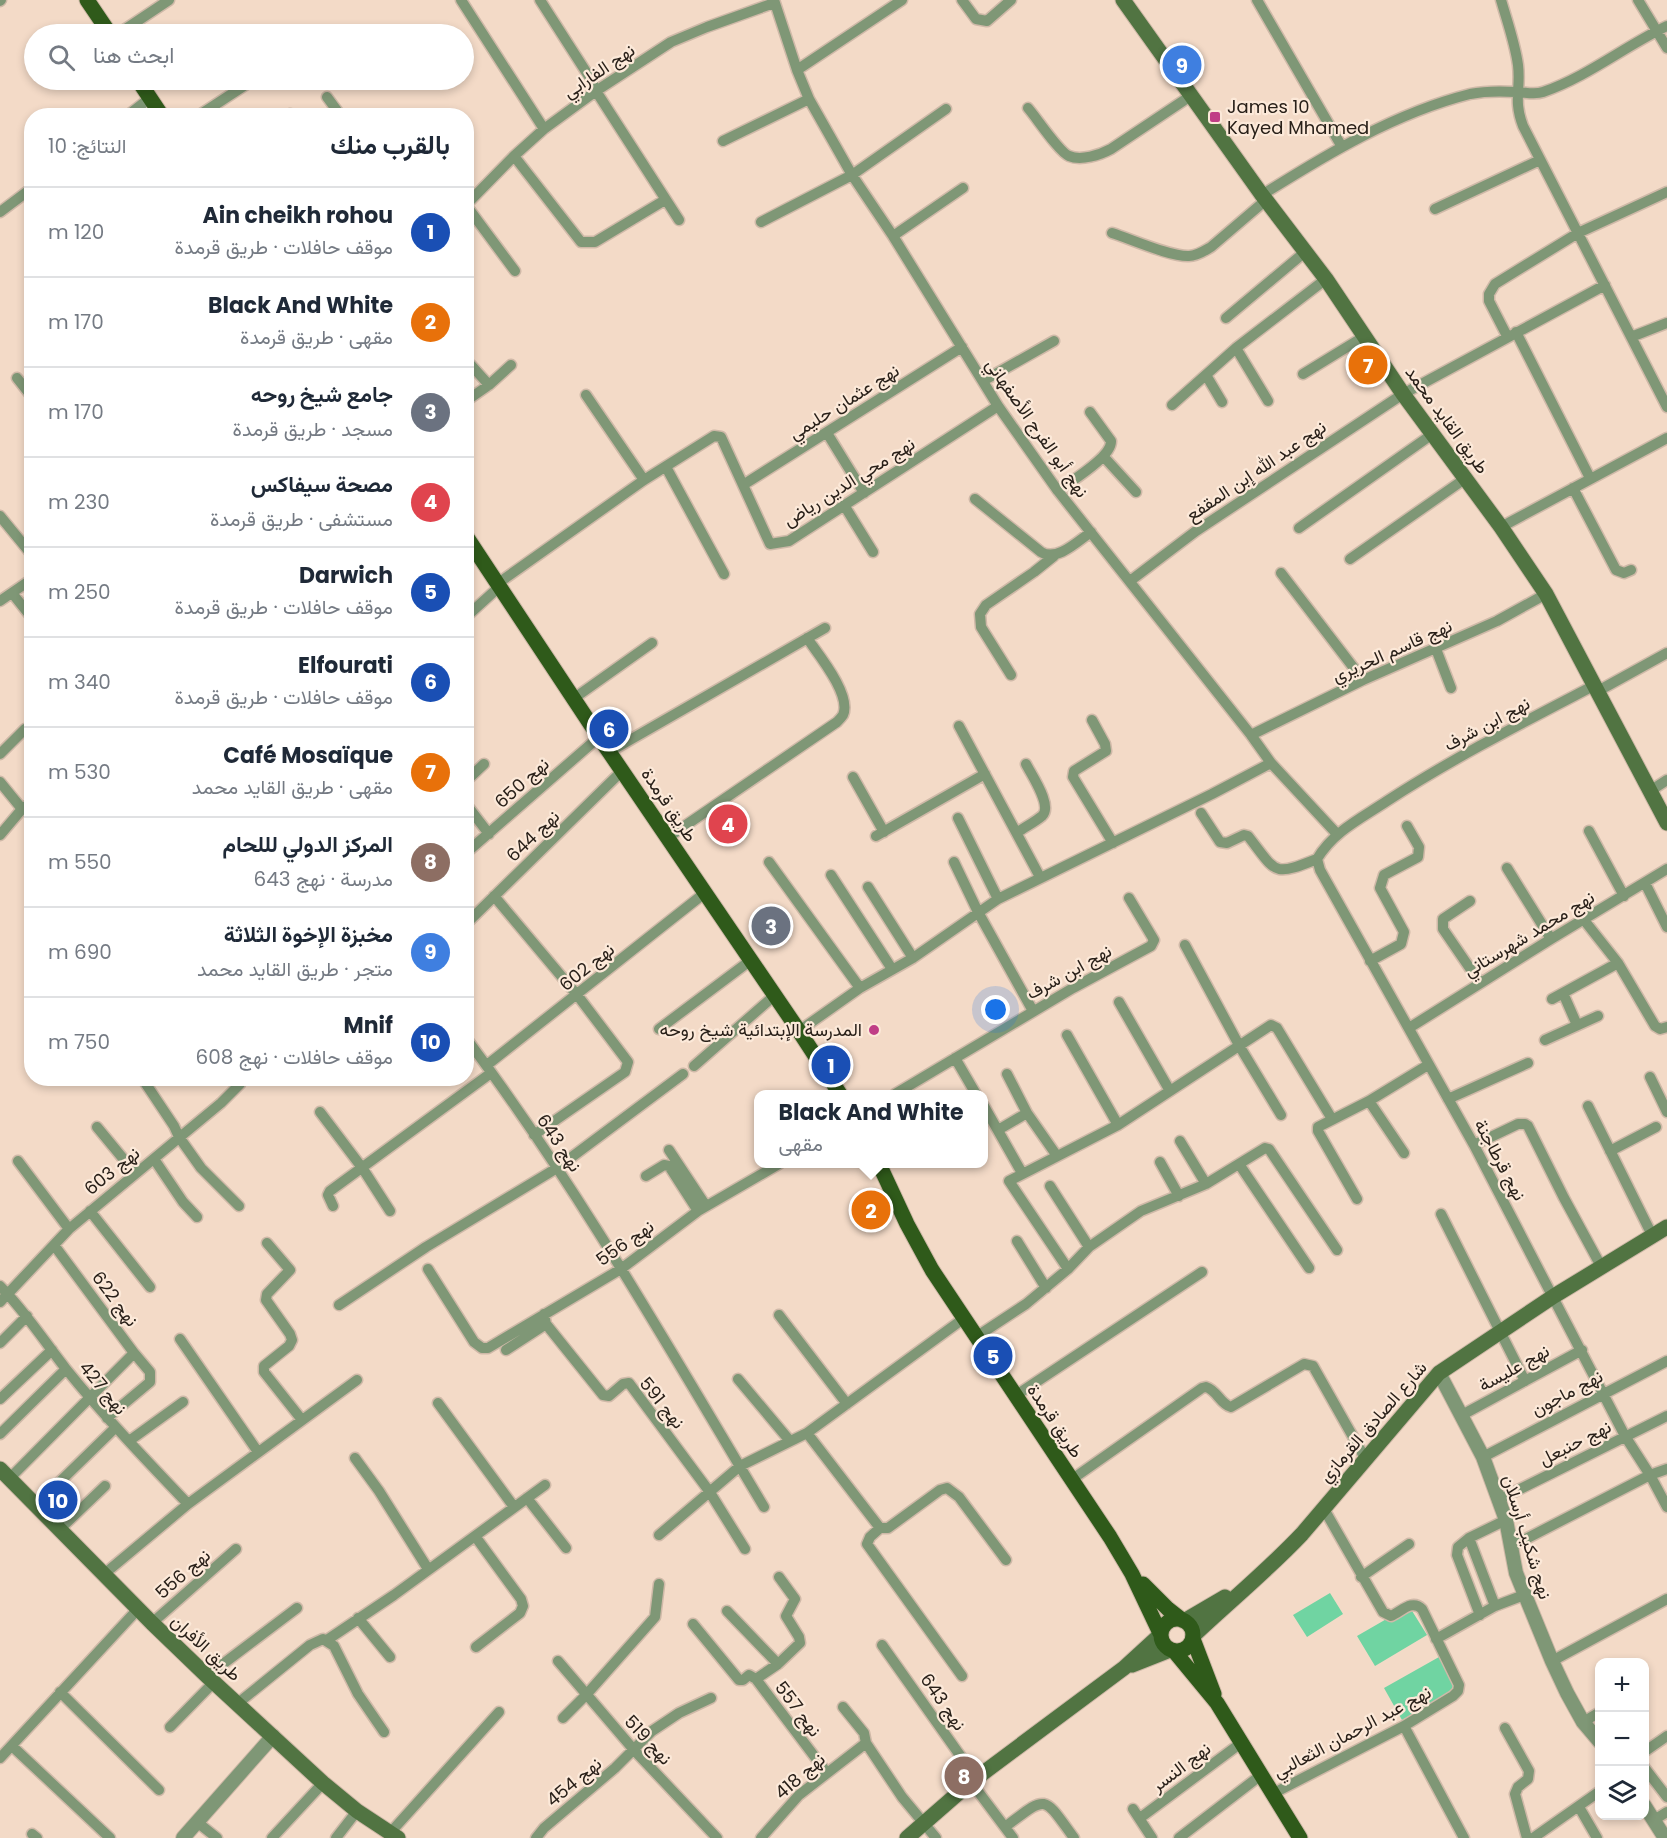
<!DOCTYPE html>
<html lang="ar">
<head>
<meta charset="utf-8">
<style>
  :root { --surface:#fff; --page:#f2f2f3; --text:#1f2937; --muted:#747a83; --line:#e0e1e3; --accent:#c03e86 }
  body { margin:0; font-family:Poppins,Vazirmatn,sans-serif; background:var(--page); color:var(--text); direction:rtl }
  .controls { position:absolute; right:18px; bottom:18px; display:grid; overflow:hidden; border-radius:12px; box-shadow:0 3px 9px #0003 }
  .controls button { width:54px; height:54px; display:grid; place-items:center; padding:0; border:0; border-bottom:2px solid var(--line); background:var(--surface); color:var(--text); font:30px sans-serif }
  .you { position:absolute; left:996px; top:1010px; width:21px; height:21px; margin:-15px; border:4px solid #fff; border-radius:50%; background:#1a73e8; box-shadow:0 0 0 9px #1a73e833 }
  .badge { display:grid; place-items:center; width:39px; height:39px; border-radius:50%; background:var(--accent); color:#fff; font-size:20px; font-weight:700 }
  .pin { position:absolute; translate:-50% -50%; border:3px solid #fff; box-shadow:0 2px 6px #0006 }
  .popup { position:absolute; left:754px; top:1090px; width:234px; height:78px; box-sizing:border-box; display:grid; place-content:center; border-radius:12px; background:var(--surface); filter:drop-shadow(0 2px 4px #0005); font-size:20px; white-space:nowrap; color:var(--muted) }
  .popup b { font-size:22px; color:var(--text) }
  .popup::after { content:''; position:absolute; left:50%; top:100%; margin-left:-12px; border:12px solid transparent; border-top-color:var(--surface) }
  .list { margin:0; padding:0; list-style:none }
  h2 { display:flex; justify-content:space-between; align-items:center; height:78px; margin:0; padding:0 24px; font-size:26px }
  h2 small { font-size:20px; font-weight:400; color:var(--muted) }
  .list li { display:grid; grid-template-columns:39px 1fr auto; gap:18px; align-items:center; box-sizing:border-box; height:90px; padding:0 24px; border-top:2px solid var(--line) }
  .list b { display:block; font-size:22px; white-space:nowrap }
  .list p { margin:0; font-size:20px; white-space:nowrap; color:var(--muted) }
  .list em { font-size:20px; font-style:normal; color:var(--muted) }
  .icon { flex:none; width:33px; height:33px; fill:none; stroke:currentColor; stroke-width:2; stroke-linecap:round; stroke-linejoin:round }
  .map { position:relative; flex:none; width:1667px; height:1838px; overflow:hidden; direction:ltr }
  .search { position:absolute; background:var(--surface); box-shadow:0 3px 9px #0003; left:24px; top:24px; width:450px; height:66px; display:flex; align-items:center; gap:15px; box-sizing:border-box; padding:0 21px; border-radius:33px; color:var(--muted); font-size:22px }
  .panel { position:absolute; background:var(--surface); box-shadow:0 3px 9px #0003; left:24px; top:108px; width:450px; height:978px; border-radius:24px; direction:rtl }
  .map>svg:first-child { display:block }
  .pitch { fill:#70d4a2 }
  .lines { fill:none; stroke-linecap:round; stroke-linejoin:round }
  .minor-casing { stroke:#cfb9a8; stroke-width:13 }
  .tertiary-casing { stroke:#cfb9a8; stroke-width:16 }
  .secondary-casing { stroke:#cfb9a8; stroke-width:17 }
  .primary-casing { stroke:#cfb9a8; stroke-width:17 }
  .minor { stroke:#7f9776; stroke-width:10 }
  .tertiary { stroke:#7f9776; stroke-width:14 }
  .secondary { stroke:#517442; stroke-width:15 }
  .primary { stroke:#2f5a1a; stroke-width:15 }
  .poi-dot { fill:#c03e86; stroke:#fce9d9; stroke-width:2 }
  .labels { text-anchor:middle; stroke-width:4.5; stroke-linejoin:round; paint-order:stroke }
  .street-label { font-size:18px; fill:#292019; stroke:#fce9d9 }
  .poi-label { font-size:18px; fill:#292019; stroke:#fce9d9; text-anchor:start }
</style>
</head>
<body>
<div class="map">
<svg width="1667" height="1838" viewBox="0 0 1667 1838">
  <rect width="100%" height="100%" fill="#f3dac7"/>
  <path class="pitch" d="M1330 1593 1343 1614 1307 1637 1293 1615Z
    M1409 1606 1427 1635 1375 1666 1357 1636Z
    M1439 1657 1457 1689 1402 1720 1384 1688Z"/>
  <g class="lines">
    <defs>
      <path id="minor" d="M461 0 544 129
        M540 0 590 78 596 91 679 220
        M774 0 797 70 809 99 852 175 893 236 998 406 1058 491 1251 735 1271 763 1337 834
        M962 0 976 19 987 21 1011 0
        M1257 0 1342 147
        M1501 0C1507 21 1515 43 1518 65 1521 89 1513 100 1523 126L1667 407
        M1638 0 1667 48
        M0 1 1 0
        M118 34 169 0
        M797 70 902 0
        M327 97 341 116
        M1028 108C1036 117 1059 152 1069 156 1081 161 1100 155 1111 149L1192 95
        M290 114 291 116
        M127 116 150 98
        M198 116 253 80
        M723 141 809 99
        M514 156 581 242H595L665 200
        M1262 195C1327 154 1395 113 1470 94 1485 91 1501 91 1516 92 1525 92 1534 95 1543 92 1587 77 1625 46 1667 26
        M466 205 514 156 544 129 596 91 671 42 707 27 774 3
        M466 205 515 271
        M1435 209 1540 160
        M0 212 32 188
        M761 222 852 175 946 109
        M1112 233C1131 239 1171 257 1189 256 1197 256 1204 251 1211 247L1266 200
        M893 236 963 188
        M1226 318 1305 252
        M1516 332 1590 478
        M1507 336 1489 301V294L1495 284 1578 233 1667 192
        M1631 337 1667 323
        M1236 348 1268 401
        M471 365 489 385
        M1303 374 1365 336
        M1206 375 1222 402
        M17 378 32 397
        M983 381 1054 341
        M586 395 644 480
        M466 401 489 385 511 365
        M1172 405 1236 348 1326 279
        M827 433 864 493
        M1104 457 1136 492
        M666 467 724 574
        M743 485 962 347
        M1573 488 1616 570 1624 573 1631 570
        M1058 491C1071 481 1112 457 1111 441L1090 412
        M975 499 1041 552C1057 562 1078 541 1091 532
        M844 505 873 552
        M0 516 32 555
        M1501 527 1667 438
        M1299 528 1434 433
        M1350 559 1466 478
        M1281 573 1363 680
        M1130 581 1196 531 1403 394 1605 285
        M497 584 644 480 714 436 721 437 770 544 789 541 998 406
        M12 593 32 618
        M0 601 32 579
        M466 617 499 587
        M1436 649 1451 688
        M1011 675 981 627 980 614 986 605 1034 572 1054 556
        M1595 685C1524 722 1453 758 1387 801 1360 819 1334 831 1317 859L1320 870 1474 1145 1625 1436 1650 1475 1667 1507
        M1598 691 1667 653
        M573 699 652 643
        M1092 720 1105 744 1106 751 1074 771 1073 777 1113 843
        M959 726 1040 877
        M1251 735 1363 680 1497 621 1546 594
        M609 752 825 628
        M0 754 25 729
        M853 777 884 832
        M466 781 484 764
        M0 782 22 809
        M1650 791 1667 780
        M466 804 489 834
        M1201 813 1220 842 1227 843 1244 835 1248 836C1277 873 1272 877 1317 859
        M958 818 998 899
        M1589 831 1624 896
        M1018 832C1025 827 1035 822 1042 816 1053 806 1032 776 1026 764
        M0 835 22 809 32 802
        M876 836 985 774
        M667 838 837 722C839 720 841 718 843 715 852 695 818 654 807 638
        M466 853 599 737
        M769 862 860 988
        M954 862 978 912 1033 1011
        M1507 868 1551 939
        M831 875 892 969
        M1645 883 1667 927
        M868 887 913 958
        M494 896 578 996 628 1062 625 1072 534 1135
        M1470 901 1443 919V929L1480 983
        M1584 920 1618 963 1655 1026 1660 1029 1667 1027
        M466 924 622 771
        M1185 945 1240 1047 1281 1115
        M1370 961 1401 944 1404 932 1380 888 1384 875 1418 857 1419 847 1407 826
        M1563 993 1577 1025
        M1552 999 1618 963
        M1119 1002 1170 1091
        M1409 1028 1551 939 1667 869
        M659 1029 751 960
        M799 1031 860 988 913 958 998 899 1212 794 1271 763
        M1067 1035 1118 1125
        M466 1038C577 1186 669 1348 764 1507
        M1545 1040 1598 1016
        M955 1058 976 1094
        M487 1065 706 892
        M694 1066 775 995
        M1007 1074 1027 1113 1057 1156
        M1650 1077 1667 1112
        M142 1078 174 1126 179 1137 201 1168 239 1206
        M895 1094 1073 988 1151 946 1154 940 1129 898
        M1448 1099 1528 1063
        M1369 1101 1404 1153
        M984 1106 1022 1173
        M1588 1106 1652 1235
        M320 1112 363 1169 390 1211
        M97 1127 135 1173
        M998 1130 1027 1113
        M1180 1141 1206 1184
        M1474 1145 1518 1124H1525L1528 1126 1564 1198 1602 1268
        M669 1150 706 1206
        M1610 1151 1656 1127
        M154 1159 183 1202 197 1217
        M18 1161 69 1229
        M1160 1162 1179 1196
        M1239 1164 1309 1268
        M646 1176 664 1165 669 1166 698 1211
        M1050 1186 1089 1247
        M1357 1199 1318 1131V1127L1369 1101 1428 1065
        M333 1206 328 1195 330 1191 491 1073
        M90 1211 150 1287
        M1441 1214 1525 1381
        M1017 1241 1046 1288
        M267 1243 290 1270 267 1294 266 1300 290 1334 292 1340 289 1346 264 1366V1372L302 1420
        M428 1269 474 1342 482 1348H488L621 1269 698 1211 779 1164
        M1068 1269 1009 1181 1118 1125 1271 1025 1277 1028 1332 1119
        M0 1286C25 1311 44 1341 66 1369 104 1416 146 1460 188 1504
        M0 1302 69 1229 221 1103 240 1084 238 1078
        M339 1305 426 1247 557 1168 683 1074
        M544 1314 546 1324 603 1395 609 1396 623 1384 629 1383 709 1491 745 1549
        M779 1315 847 1404
        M976 1337 1026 1304 1068 1269 1089 1247 1141 1211 1206 1184 1265 1148 1269 1149 1337 1250
        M180 1339 258 1452
        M0 1343 27 1316
        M506 1350 546 1324
        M738 1379 790 1441
        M1015 1396 1202 1272
        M0 1399 52 1350
        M438 1403 514 1507
        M1462 1415 1582 1350
        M107 1418 150 1382V1372L134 1353
        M807 1433 880 1528H888L940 1490 947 1488 959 1497 1006 1560
        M0 1434 66 1369
        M129 1441 183 1402
        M1483 1457 1667 1361
        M355 1458 379 1491 428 1569
        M9 1479 134 1353 54 1245
        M1071 1480 1202 1388 1206 1387C1217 1390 1220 1404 1231 1407L1304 1364 1313 1366 1365 1458
        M527 1498 566 1548
        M1498 1500 1667 1416
        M36 1505 115 1428
        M880 1528 870 1537 867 1544 962 1676
        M60 1529 105 1486
        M659 1535 740 1466 807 1433 963 1319
        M475 1536 521 1599 523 1606 520 1613 476 1647
        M1469 1538 1495 1606
        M1512 1546 1650 1475 1667 1469
        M103 1575 188 1504 357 1380
        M1361 1577 1409 1544
        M727 1611 778 1664
        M1480 1615 1457 1555 1458 1547 1469 1538 1506 1520
        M358 1618 390 1657
        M152 1623 236 1549
        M693 1624 739 1680H743L749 1675 756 1679 827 1773
        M1436 1639 1495 1606 1524 1595
        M327 1640 394 1595 545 1485
        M882 1645 976 1778
        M558 1661 634 1750 717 1838
        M1552 1661 1667 1599
        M207 1676 297 1608
        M756 1679 778 1664 800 1643 799 1637 786 1616 795 1599 779 1577
        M60 1692 159 1790
        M237 1704 310 1645 323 1639 334 1646 358 1694 384 1732
        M843 1707 864 1733 866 1743 902 1797 936 1838
        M563 1718 586 1695 655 1617 659 1584
        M1583 1722 1600 1712
        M1404 1726 1464 1838
        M170 1727 214 1682
        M1505 1728 1529 1771 1528 1779 1518 1787 1515 1794 1527 1838
        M12 1746 110 1838
        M1644 1752 1667 1736
        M0 1758 138 1609
        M1644 1767 1667 1797
        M971 1782 1013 1838
        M1272 1794 1404 1726 1453 1696 1458 1691 1459 1685 1422 1609C1412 1599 1402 1611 1391 1616L1383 1612 1324 1509
        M1579 1807 1597 1838
        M1133 1809 1152 1838
        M1140 1818 1241 1743
        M1654 1820 1667 1812
        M197 1822 217 1838
        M1005 1827C1048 1795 1042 1794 1074 1838
        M390 1833 499 1712
        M32 1834 37 1838
        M272 1838 323 1783
        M336 1838 357 1811
        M536 1838 544 1828 615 1768 652 1731 679 1713 711 1698
        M761 1838 799 1795 866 1743
        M1179 1838 1261 1775
        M1533 1838 1600 1791"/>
      <path id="tertiary" d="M1439 1373 1483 1457 1506 1520 1516 1573 1552 1661 1567 1693 1583 1722 1600 1742
        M1644 1805 1665 1838
        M183 1838 273 1736"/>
      <path id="secondary" d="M1123 0 1262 195 1326 279 1403 394 1501 527 1546 594 1667 823
        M0 1469 152 1623 207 1676 323 1783 357 1811 398 1838
        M1184 1621 1225 1597
        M1193 1636C1229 1602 1268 1570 1302 1534L1439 1373 1554 1296 1667 1227
        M1132 1665 1170 1650
        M907 1838 971 1782 1124 1668 1160 1635"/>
      <path id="primary" d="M87 0 110 34
        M138 80 162 116
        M466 536 599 737 799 1031 840 1094
        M879 1164 907 1224 932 1270 1110 1537 1132 1574 1160 1633
        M1143 1584 1168 1609 1182 1620
        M1161 1635a16 16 0 1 1 32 0a16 16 0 1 1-32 0Z
        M1193 1639 1214 1694
        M1174 1651 1217 1703 1300 1838"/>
    </defs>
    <use href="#minor" class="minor-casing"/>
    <use href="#tertiary" class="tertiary-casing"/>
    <use href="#secondary" class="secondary-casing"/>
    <use href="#primary" class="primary-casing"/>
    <use href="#minor" class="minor"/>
    <use href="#tertiary" class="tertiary"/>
    <use href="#secondary" class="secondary"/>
    <use href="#primary" class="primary"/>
  </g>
  <g class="poi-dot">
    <rect x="1209" y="111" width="12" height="12" rx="3"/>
    <circle cx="874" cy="1030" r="6"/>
  </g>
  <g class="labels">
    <g class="street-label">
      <text transform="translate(599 71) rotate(-34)" y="6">نهج الفارابي</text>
      <text transform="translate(844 402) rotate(-32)" y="6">نهج عثمان حليمي</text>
      <text transform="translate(1447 420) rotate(54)" y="6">طريق القايد محمد</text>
      <text transform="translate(1037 428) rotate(55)" y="6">نهج أبو الفرج الأصفهاني</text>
      <text transform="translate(1256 471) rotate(-34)" y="6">نهج عبد الله إبن المقفع</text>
      <text transform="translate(849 482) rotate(-32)" y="6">نهج محي الدين رياض</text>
      <text transform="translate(1392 651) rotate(-24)" y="6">نهج قاسم الحريري</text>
      <text transform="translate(1487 724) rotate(-28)" y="6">نهج ابن شرف</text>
      <text transform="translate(522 783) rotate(-42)" y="6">نهج 650</text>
      <text transform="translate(669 805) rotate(56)" y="6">طريق قرمدة</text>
      <text transform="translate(533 836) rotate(-44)" y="6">نهج 644</text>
      <text transform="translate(1529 934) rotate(-31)" y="6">نهج محمد شهرستاني</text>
      <text transform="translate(587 967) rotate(-39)" y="6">نهج 602</text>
      <text transform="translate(1069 972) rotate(-29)" y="6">نهج ابن شرف</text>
      <text transform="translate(559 1143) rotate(56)" y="6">نهج 643</text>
      <text transform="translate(1500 1160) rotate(62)" y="6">نهج قرطاجنة</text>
      <text transform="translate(112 1171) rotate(-39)" y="6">نهج 603</text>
      <text transform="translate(625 1243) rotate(-35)" y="6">نهج 556</text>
      <text transform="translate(115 1299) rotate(53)" y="6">نهج 622</text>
      <text transform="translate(1514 1368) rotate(-29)" y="6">نهج عليسة</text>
      <text transform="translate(103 1388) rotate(50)" y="6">نهج 427</text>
      <text transform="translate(1567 1393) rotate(-28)" y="6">نهج ماجون</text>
      <text transform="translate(662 1403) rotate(51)" y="6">نهج 591</text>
      <text transform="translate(1055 1421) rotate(56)" y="6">طريق قرمدة</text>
      <text transform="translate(1373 1422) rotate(-49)" y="6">شارع الصادق القرمازي</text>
      <text transform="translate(1575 1443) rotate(-27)" y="6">نهج حنبعل</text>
      <text transform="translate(1527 1537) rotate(73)" y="6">نهج شكيب أرسلان</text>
      <text transform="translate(183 1574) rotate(-41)" y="6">نهج 556</text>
      <text transform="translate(206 1648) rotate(43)" y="6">طريق الأفران</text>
      <text transform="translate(943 1702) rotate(55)" y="6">نهج 643</text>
      <text transform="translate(798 1709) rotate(53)" y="6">نهج 557</text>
      <text transform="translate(1352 1732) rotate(-28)" y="6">نهج عبد الرحمان الثعالبي</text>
      <text transform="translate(648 1740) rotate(47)" y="6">نهج 519</text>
      <text transform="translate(1181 1767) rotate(-37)" y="6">نهج النسر</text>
      <text transform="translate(800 1776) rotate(-41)" y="6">نهج 418</text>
      <text transform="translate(574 1782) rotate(-40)" y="6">نهج 454</text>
    </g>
    <g class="poi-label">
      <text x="1227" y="113">James 10<tspan x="1227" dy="21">Kayed Mhamed</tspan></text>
      <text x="862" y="1036" text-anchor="end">المدرسة الإبتدائية شيخ روحه</text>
    </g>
  </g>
</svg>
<div class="controls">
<button>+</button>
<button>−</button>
<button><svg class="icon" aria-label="layers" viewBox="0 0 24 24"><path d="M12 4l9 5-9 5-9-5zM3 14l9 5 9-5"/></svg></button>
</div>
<div class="you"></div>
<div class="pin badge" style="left:831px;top:1065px;background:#1a4fb4">1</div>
<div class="pin badge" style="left:871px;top:1210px;background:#e8710a">2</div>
<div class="popup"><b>Black And White</b>مقهى</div>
<div class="pin badge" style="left:771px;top:926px;background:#6b7280">3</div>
<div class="pin badge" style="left:728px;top:824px;background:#e0444e">4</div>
<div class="pin badge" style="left:993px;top:1356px;background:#1a4fb4">5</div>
<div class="pin badge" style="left:609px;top:729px;background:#1a4fb4">6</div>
<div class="pin badge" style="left:1368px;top:365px;background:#e8710a">7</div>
<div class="pin badge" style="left:964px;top:1776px;background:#8d6e63">8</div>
<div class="pin badge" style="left:1182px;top:65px;background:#3f7fe0">9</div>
<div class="pin badge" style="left:58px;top:1500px;background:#1a4fb4">10</div>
<div class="search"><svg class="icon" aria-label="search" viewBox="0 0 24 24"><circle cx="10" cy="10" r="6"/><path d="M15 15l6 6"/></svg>ابحث هنا</div>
<section class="panel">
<h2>بالقرب منك<small>النتائج: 10</small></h2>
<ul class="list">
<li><span class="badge" style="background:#1a4fb4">1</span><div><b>Ain cheikh rohou</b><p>موقف حافلات · طريق قرمدة</p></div><em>120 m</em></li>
<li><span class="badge" style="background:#e8710a">2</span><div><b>Black And White</b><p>مقهى · طريق قرمدة</p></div><em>170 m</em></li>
<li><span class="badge" style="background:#6b7280">3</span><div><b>جامع شيخ روحه</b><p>مسجد · طريق قرمدة</p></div><em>170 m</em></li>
<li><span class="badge" style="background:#e0444e">4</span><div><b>مصحة سيفاكس</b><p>مستشفى · طريق قرمدة</p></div><em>230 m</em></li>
<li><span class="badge" style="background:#1a4fb4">5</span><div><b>Darwich</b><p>موقف حافلات · طريق قرمدة</p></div><em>250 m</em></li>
<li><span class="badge" style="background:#1a4fb4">6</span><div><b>Elfourati</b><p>موقف حافلات · طريق قرمدة</p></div><em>340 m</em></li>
<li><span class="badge" style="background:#e8710a">7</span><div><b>Café Mosaïque</b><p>مقهى · طريق القايد محمد</p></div><em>530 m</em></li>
<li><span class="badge" style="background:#8d6e63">8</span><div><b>المركز الدولي لللحام</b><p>مدرسة · نهج 643</p></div><em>550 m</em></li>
<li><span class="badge" style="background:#3f7fe0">9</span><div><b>مخبزة الإخوة الثلاثة</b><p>متجر · طريق القايد محمد</p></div><em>690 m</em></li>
<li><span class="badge" style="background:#1a4fb4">10</span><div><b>Mnif</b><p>موقف حافلات · نهج 608</p></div><em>750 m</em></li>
</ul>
</section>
</div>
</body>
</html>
